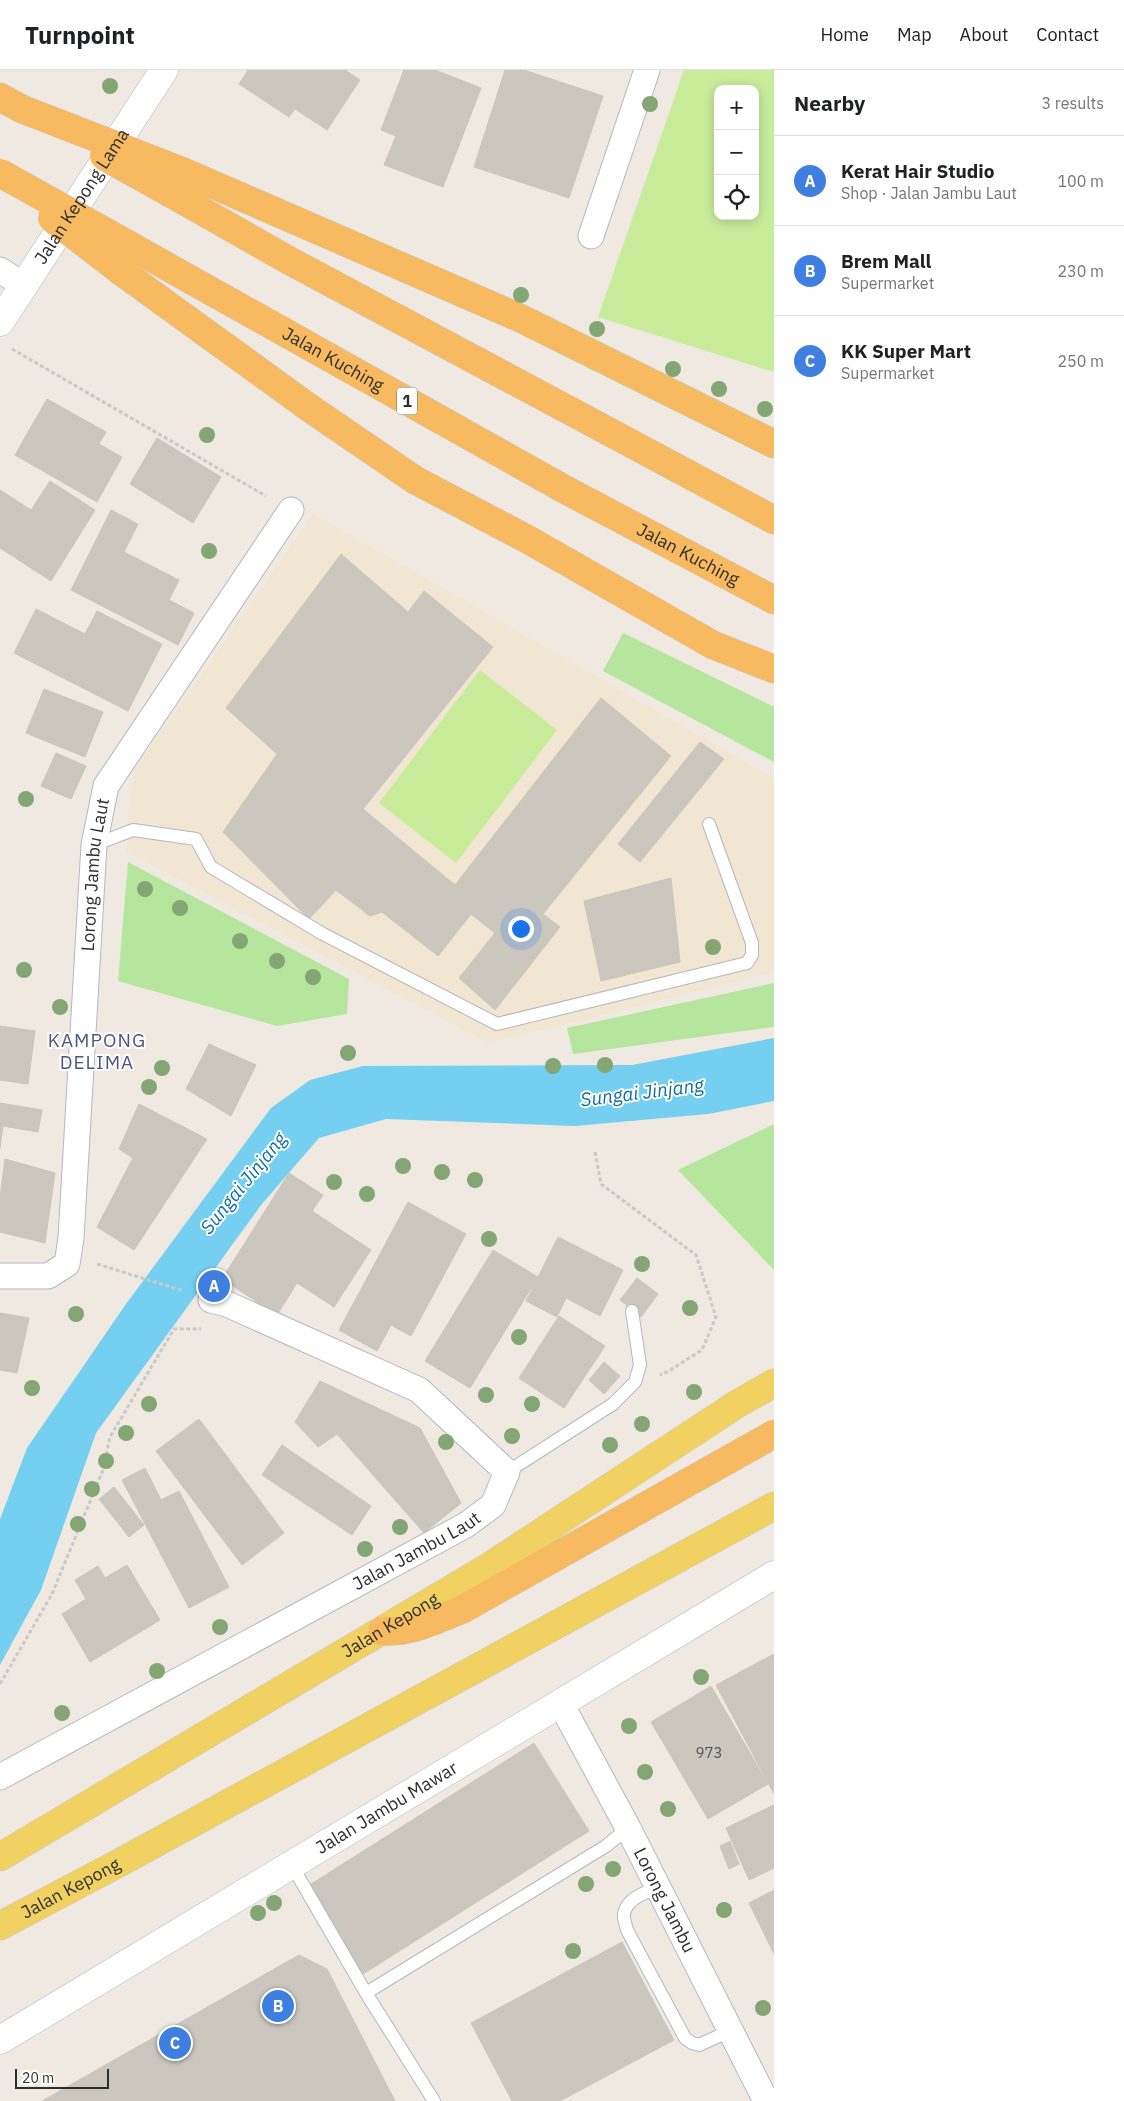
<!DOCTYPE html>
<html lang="en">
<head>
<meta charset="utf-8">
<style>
  :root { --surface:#fff; --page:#f2f2f2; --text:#202124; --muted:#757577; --line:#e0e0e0; --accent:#b45309 }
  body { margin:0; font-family:"IBM Plex Sans",sans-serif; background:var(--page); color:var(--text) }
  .controls { position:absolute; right:15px; top:15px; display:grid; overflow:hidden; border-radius:10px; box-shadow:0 2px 12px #0003 }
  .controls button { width:45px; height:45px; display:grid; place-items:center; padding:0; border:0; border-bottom:1px solid var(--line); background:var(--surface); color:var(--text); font:25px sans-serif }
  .scale { position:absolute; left:15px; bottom:12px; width:94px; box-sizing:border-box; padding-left:5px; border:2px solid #2e2e2e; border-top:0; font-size:14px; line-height:18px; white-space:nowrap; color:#2e2e2e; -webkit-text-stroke:4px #fff; paint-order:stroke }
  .you { position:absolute; left:520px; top:858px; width:18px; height:18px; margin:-12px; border:4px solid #fff; border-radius:50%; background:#1a73e8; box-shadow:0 0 0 8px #1a73e833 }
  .badge { display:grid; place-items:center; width:32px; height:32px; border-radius:50%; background:var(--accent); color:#fff; font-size:16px; font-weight:700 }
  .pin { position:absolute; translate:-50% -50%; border:2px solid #fff; box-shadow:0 1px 5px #0006 }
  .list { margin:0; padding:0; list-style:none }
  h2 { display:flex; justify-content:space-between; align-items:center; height:65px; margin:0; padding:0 20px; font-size:21px }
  h2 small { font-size:16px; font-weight:400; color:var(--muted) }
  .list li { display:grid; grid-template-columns:32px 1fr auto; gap:15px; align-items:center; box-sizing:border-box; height:90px; padding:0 20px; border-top:1px solid var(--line) }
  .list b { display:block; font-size:19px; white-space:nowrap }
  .list p { margin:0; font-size:16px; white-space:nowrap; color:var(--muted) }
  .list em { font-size:16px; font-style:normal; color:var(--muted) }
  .icon { flex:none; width:28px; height:28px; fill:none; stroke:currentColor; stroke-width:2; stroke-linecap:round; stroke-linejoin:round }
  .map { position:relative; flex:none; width:774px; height:2031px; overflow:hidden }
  header { display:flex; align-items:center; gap:30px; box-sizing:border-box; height:70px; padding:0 25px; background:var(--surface); border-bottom:1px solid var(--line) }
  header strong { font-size:24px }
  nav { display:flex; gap:28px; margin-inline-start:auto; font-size:18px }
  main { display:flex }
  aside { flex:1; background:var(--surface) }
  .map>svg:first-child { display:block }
  .education { fill:#f0e6d1 }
  .green { fill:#b6e59e }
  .pitch { fill:#c9ec9a; fill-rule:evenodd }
  .water { fill:#75cff0 }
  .building { fill:#cbc7bf; stroke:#cbc5ba }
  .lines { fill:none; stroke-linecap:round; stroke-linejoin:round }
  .service-casing { stroke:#b4b7c1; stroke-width:14 }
  .minor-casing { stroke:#b4b7c1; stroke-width:27 }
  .tertiary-casing { stroke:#b4b7c1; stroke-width:29 }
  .primary-casing { stroke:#c9c9c9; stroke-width:29 }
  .trunk-casing { stroke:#c9c9c9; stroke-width:29 }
  .path { stroke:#c9c9c9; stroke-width:3; stroke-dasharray:4 2.5; stroke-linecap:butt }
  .service { stroke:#fff; stroke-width:12 }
  .minor { stroke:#fff; stroke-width:25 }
  .tertiary { stroke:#fff; stroke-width:28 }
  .primary { stroke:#f2d163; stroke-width:28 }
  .trunk { stroke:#f8ba60; stroke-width:28 }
  .trunk-bridge-casing { stroke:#c9c9c9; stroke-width:29; stroke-linecap:butt }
  .trunk-bridge { stroke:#f8ba60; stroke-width:28 }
  .tree { fill:#84a574 }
  .labels { text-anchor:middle; stroke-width:4; stroke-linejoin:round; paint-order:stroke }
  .number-label { font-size:15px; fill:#555452 }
  .shield { fill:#fff; stroke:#6d6d6d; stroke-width:1 }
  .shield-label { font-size:16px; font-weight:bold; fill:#2e2e2e }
  .street-label { font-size:18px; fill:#2e2e2e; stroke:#fff }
  .neighbourhood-label { font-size:19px; letter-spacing:1px; fill:#4d5680; stroke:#fff }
  .water-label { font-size:19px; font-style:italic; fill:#0d6fa3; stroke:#fff }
</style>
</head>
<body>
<header>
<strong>Turnpoint</strong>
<nav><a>Home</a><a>Map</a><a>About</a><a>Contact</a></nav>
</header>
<main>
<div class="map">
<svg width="774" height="2031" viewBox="0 0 774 2031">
  <rect width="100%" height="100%" fill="#efe9e1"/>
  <path class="education" d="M313 444 774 708V902L489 973 127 782 128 743 135 700Z"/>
  <path class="green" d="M623 563 774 637V692L603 601Z
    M128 792 349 909 347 944 277 956 118 911Z
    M774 913V957L573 984 567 958Z
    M774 1054V1200L678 1100Z"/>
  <path class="pitch" d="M684 0H774V302L598 247ZM718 19H755V146H718Z
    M480 600 557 660 456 793 379 733Z"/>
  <path class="water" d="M774 968V1031L708 1044 575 1056 386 1049 319 1068 261 1135 96 1363 41 1520 0 1595V1449L27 1378 126 1234 271 1038 310 1010 363 996 632 995Z"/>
  <path class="building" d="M248 0H345L360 10 327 60 295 39 289 47 239 14Z
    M404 0H435L481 18 443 117 384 95 396 66 381 60Z
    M505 0H524L603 26 569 128 474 97Z
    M47 329 106 362 99 374 122 387 97 432 15 385Z
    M157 368 221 407 193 453 130 414Z
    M50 411 95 440 51 511 0 478V420L31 440Z
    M111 440 138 454 124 482 179 510 169 530 194 543 178 575 71 520Z
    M341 484 408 542 424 521 493 577 363 739 455 815 601 628 671 686 543 844 560 857 495 940 459 908 495 863 471 844 438 886 382 842 370 846 336 820 309 849 223 762 277 684 226 638Z
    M36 539 85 564 97 541 162 574 128 641 14 583Z
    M44 619 103 642 85 687 26 663Z
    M700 672 724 689 640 792 618 774Z
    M56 683 86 696 71 729 41 716Z
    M671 808 680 892 601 911 584 831Z
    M0 956 35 961 28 1014 0 1010Z
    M209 974 256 995 231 1046 186 1019Z
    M0 1033 42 1040 38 1062 3 1056 0 1078Z
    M139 1034 207 1069 134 1180 97 1157 133 1088 119 1079Z
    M5 1089 55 1103 45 1173 0 1162V1128Z
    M289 1103 323 1125 312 1141 371 1180 334 1237 297 1213 277 1245 222 1209Z
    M408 1132 466 1164 411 1266 391 1255 377 1281 339 1260Z
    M558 1167 623 1200 600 1246 566 1228 557 1247 526 1231Z
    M493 1180 538 1207 470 1318 425 1291Z
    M215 1200 222 1205 210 1223 203 1218Z
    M637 1208 658 1224 641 1247 620 1230Z
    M0 1243 29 1248 17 1303 0 1300Z
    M559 1246 605 1276 564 1338 519 1308Z
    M604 1292 620 1306 604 1324 589 1310Z
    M320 1311 420 1358 461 1433 424 1463 337 1364 318 1377 295 1352Z
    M199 1349 284 1463 242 1495 156 1381Z
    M282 1375 371 1436 352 1465 262 1405Z
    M145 1398 161 1430 179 1421 229 1517 189 1538 122 1410Z
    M114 1417 144 1455 129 1467 99 1429Z
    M127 1495 160 1550 90 1592 62 1544 86 1529 75 1510 98 1496 105 1508Z
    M774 1584V1724L716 1615Z
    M711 1616 768 1714 708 1749 651 1652Z
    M534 1673 589 1761 363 1904 308 1816Z
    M774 1735V1798L749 1810 726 1758Z
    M730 1771 739 1794 729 1799 720 1776Z
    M774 1820V1884L749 1833Z
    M622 1872 674 1970 560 2031H512L471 1953Z
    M299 1885 327 1899 395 2031H42Z"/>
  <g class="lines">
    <defs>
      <path id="service" d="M94 775 133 760 196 769 211 797 323 864 497 954 747 893 752 885V873L709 754
        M507 1402 613 1334 635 1312 640 1295 632 1241
        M291 1794 366 1923 434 2031
        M658 1818C645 1822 626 1829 624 1844 623 1848 626 1855 627 1860L685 1968 692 1973 699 1975 730 1961
        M366 1923 606 1776 628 1758"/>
      <g id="minor">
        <path d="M591 166 647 0"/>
        <path d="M0 200 23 215"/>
        <path id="s1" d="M0 1206H48L67 1194 71 1168 94 775 106 716 291 440"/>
        <path id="s2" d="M561 1634 628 1758 766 2031"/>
        <path id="s3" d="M0 1707 466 1455 493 1435 507 1402 419 1320 227 1234 211 1230"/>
      </g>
      <g id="tertiary">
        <path id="s4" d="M0 252 164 0"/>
        <path id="s5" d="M0 1970 774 1505"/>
      </g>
      <g id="primary">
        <path id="s6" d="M0 1787 487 1498 737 1334 774 1313"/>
        <path id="s7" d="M0 1856 119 1793 774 1436"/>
      </g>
      <g id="trunk">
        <path d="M0 27 22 39"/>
        <path d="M184 102 520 248 774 374"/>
        <path d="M172 124 290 191 774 450"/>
        <path id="s8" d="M136 179 564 419 774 530"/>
        <path d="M122 202 311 339 415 410 527 469 713 575 774 599"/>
        <path d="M382 1561C411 1563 435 1550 461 1540L774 1364"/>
      </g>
    </defs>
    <use href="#service" class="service-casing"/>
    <use href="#minor" class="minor-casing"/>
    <use href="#tertiary" class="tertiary-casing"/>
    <use href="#primary" class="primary-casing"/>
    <use href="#trunk" class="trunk-casing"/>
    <path class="path" d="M12 279 266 426
      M595 1082 601 1114 696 1185 716 1247 702 1280 667 1302 660 1305
      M97 1194 184 1221
      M0 1614 52 1524 103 1400 110 1367 174 1259H201"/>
    <use href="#service" class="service"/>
    <use href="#minor" class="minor"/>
    <use href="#tertiary" class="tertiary"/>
    <use href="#primary" class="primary"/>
    <use href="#trunk" class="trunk"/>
    <defs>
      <path id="trunk-bridge" d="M22 39 184 102
        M104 86 172 124
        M0 103 136 179
        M52 148 122 202"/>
    </defs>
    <use href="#trunk-bridge" class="trunk-bridge-casing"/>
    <use href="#trunk-bridge" class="trunk-bridge"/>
  </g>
  <g class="tree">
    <circle cx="110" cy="16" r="8"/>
    <circle cx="650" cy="34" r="8"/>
    <circle cx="521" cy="225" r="8"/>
    <circle cx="597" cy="259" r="8"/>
    <circle cx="673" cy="299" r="8"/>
    <circle cx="719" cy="319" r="8"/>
    <circle cx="765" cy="339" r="8"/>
    <circle cx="207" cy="365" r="8"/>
    <circle cx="209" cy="481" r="8"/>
    <circle cx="26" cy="729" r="8"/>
    <circle cx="145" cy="819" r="8"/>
    <circle cx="180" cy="838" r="8"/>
    <circle cx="240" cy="871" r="8"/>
    <circle cx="713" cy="877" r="8"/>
    <circle cx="277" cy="891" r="8"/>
    <circle cx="24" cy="900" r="8"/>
    <circle cx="313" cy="907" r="8"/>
    <circle cx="60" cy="937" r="8"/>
    <circle cx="348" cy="983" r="8"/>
    <circle cx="605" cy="995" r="8"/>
    <circle cx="553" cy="996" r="8"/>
    <circle cx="162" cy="998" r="8"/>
    <circle cx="149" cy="1017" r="8"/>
    <circle cx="403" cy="1096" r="8"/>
    <circle cx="442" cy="1102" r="8"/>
    <circle cx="475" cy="1110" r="8"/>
    <circle cx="334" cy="1112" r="8"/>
    <circle cx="367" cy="1124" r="8"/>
    <circle cx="489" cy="1169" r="8"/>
    <circle cx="642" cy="1194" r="8"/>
    <circle cx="690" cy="1238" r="8"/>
    <circle cx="76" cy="1244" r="8"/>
    <circle cx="519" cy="1267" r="8"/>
    <circle cx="32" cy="1318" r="8"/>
    <circle cx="694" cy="1322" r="8"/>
    <circle cx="486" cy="1325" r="8"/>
    <circle cx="149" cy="1334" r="8"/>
    <circle cx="532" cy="1334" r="8"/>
    <circle cx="642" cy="1354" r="8"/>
    <circle cx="126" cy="1363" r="8"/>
    <circle cx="512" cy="1366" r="8"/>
    <circle cx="446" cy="1372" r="8"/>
    <circle cx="610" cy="1375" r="8"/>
    <circle cx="106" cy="1391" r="8"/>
    <circle cx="92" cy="1419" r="8"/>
    <circle cx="78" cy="1454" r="8"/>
    <circle cx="400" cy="1457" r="8"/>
    <circle cx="365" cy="1479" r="8"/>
    <circle cx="220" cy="1557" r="8"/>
    <circle cx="157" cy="1601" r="8"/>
    <circle cx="701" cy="1607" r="8"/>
    <circle cx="62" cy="1643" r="8"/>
    <circle cx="629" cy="1656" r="8"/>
    <circle cx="645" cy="1702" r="8"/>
    <circle cx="668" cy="1739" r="8"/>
    <circle cx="613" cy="1799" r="8"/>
    <circle cx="586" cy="1814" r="8"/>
    <circle cx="274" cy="1833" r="8"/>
    <circle cx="724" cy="1840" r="8"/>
    <circle cx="258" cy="1843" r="8"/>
    <circle cx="573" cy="1881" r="8"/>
    <circle cx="763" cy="1938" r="8"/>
  </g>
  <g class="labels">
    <g class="number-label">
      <text x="709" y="1688">973</text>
    </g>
    <rect class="shield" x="397" y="317.5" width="20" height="27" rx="4"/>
    <g class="shield-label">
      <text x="407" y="337">1</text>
    </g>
    <g class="street-label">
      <text dy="6" stroke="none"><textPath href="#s4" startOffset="150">Jalan Kepong Lama</textPath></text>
      <text dy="6" stroke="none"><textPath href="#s8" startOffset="226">Jalan Kuching</textPath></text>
      <text dy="6" stroke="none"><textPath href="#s8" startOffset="631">Jalan Kuching</textPath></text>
      <text dy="6" stroke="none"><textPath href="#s1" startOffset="461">Lorong Jambu Laut</textPath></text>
      <text dy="6" stroke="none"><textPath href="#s3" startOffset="474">Jalan Jambu Laut</textPath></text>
      <text dy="6" stroke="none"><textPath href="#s6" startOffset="454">Jalan Kepong</textPath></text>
      <text dy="6" stroke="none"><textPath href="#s5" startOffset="451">Jalan Jambu Mawar</textPath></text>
      <text dy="6" stroke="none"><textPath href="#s7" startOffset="80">Jalan Kepong</textPath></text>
      <text dy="6" stroke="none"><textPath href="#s2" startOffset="222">Lorong Jambu</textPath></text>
    </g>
    <g class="neighbourhood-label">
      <text x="97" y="977">KAMPONG<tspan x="97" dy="22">DELIMA</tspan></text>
    </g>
    <g class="water-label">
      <text transform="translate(642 1022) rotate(-7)" y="7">Sungai Jinjang</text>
      <text transform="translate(243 1113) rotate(-51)" y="7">Sungai Jinjang</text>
    </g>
  </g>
</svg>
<div class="controls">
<button>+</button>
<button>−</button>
<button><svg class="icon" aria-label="locate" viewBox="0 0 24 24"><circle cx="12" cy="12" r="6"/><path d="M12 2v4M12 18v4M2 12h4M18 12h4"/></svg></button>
</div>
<div class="scale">20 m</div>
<div class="you"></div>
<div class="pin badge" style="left:214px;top:1216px;background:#3f7fe0">A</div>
<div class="pin badge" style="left:278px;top:1936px;background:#3f7fe0">B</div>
<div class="pin badge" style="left:175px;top:1973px;background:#3f7fe0">C</div>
</div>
<aside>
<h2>Nearby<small>3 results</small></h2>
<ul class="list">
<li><span class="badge" style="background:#3f7fe0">A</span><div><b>Kerat Hair Studio</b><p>Shop · Jalan Jambu Laut</p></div><em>100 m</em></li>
<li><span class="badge" style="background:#3f7fe0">B</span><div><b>Brem Mall</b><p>Supermarket</p></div><em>230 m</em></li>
<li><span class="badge" style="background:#3f7fe0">C</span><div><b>KK Super Mart</b><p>Supermarket</p></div><em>250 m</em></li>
</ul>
</aside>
</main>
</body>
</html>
